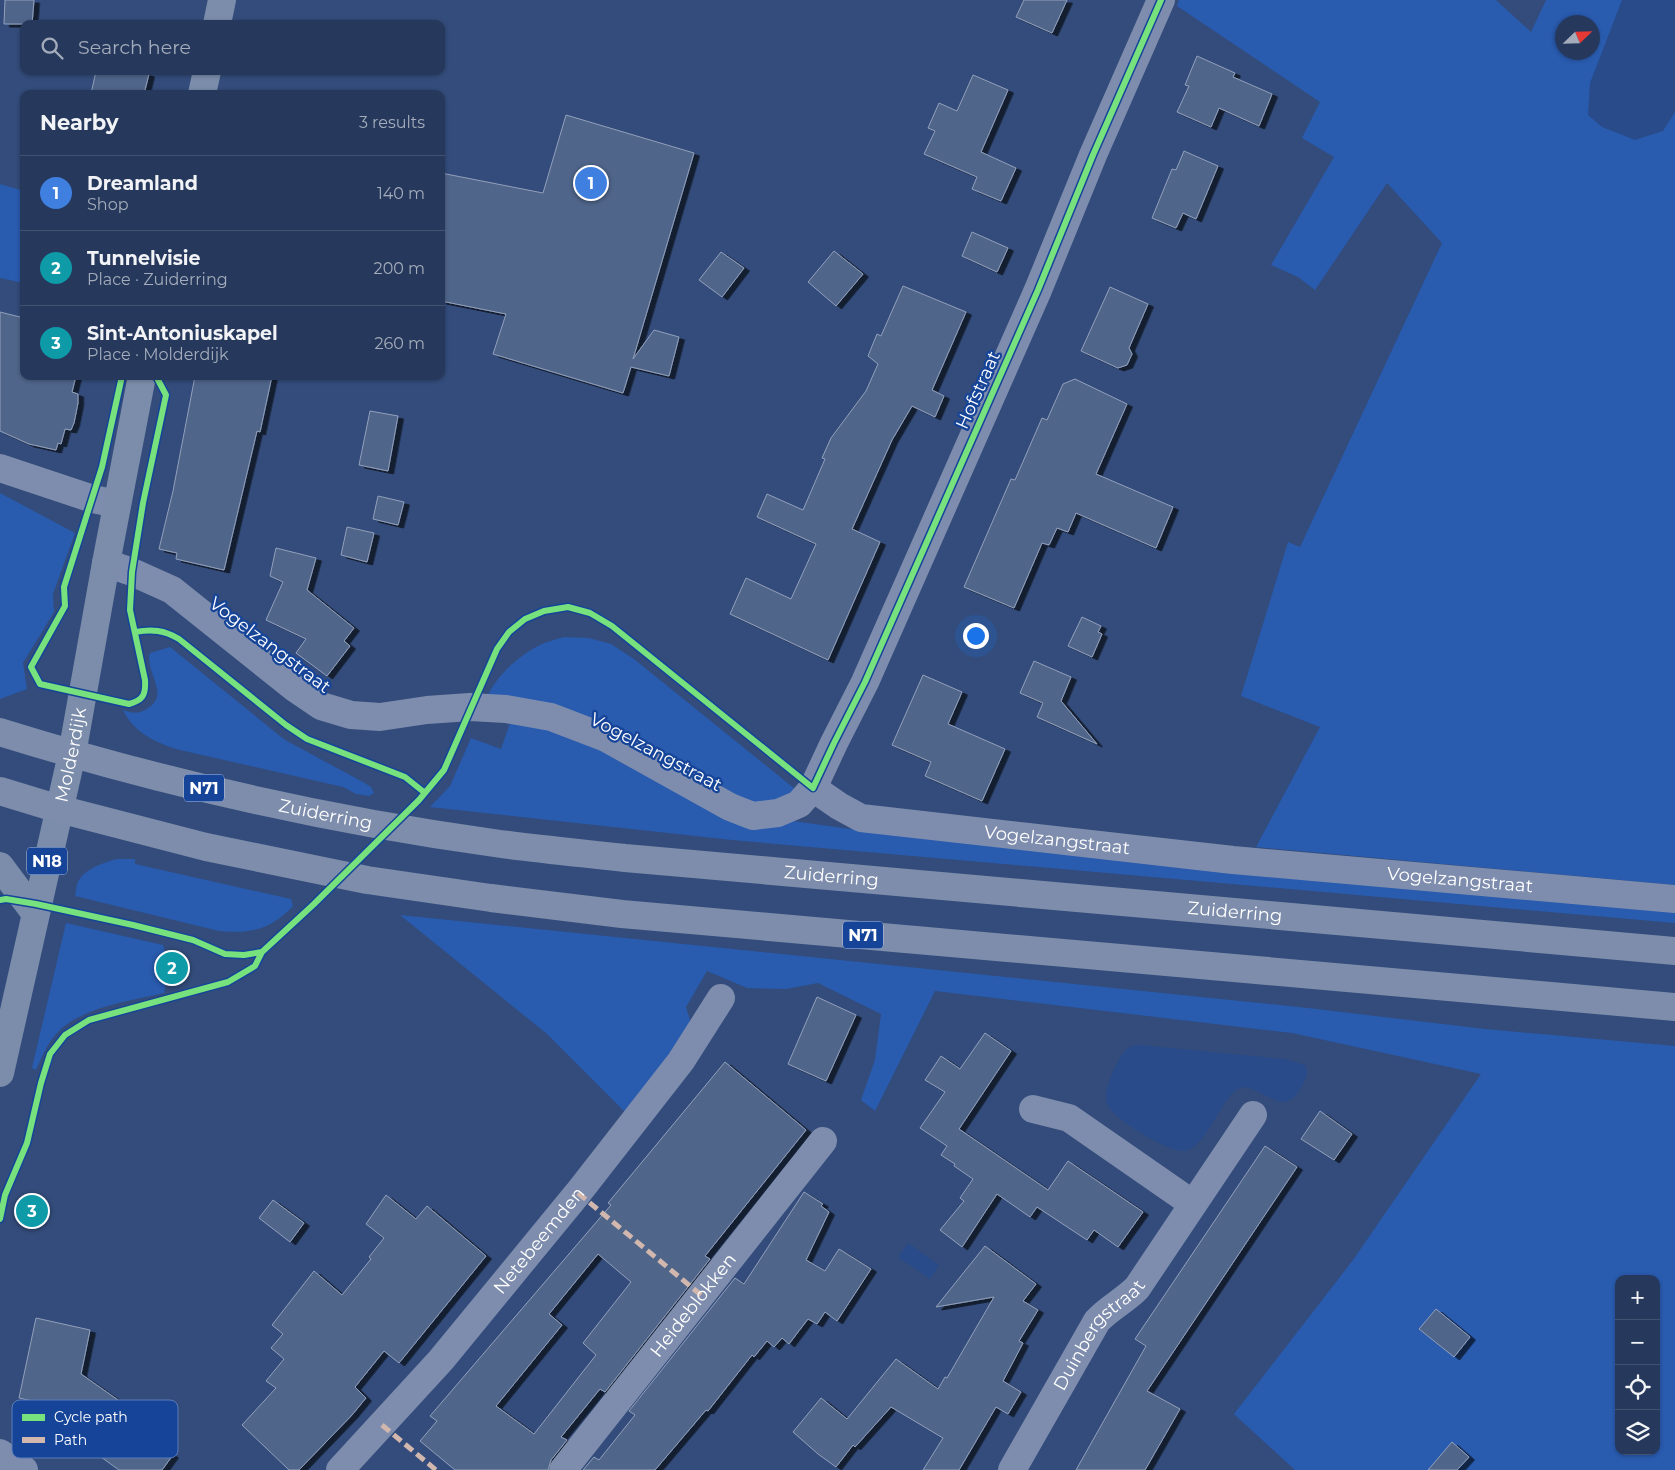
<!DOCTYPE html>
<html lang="en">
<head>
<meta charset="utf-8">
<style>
  :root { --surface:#26395c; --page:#324465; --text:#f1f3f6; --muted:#a4acbb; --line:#425372; --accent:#b8c0d1 }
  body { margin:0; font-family:Montserrat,sans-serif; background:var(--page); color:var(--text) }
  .controls { position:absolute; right:15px; bottom:15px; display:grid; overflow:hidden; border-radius:10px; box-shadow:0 1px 4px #0004 }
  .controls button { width:45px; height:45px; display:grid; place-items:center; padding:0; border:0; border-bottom:1px solid var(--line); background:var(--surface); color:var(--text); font:25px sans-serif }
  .compass { position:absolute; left:1555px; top:15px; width:45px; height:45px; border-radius:50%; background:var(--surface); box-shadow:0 1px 4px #0004; rotate:67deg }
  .you { position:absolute; left:975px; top:635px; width:18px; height:18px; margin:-12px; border:4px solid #fff; border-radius:50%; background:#1a73e8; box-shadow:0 0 0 8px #1a73e833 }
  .badge { display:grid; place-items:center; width:32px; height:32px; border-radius:50%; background:var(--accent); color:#fff; font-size:16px; font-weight:700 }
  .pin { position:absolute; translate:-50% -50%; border:2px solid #fff; box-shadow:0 1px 5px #0006 }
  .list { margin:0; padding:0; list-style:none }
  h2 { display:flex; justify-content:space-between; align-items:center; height:65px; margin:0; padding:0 20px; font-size:21px }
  h2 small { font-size:16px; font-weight:400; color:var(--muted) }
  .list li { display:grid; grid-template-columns:32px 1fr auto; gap:15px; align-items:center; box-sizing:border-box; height:75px; padding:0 20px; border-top:1px solid var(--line) }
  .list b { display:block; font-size:19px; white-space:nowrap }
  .list p { margin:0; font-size:16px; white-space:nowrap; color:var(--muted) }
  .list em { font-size:16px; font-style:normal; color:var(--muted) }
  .icon { flex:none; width:28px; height:28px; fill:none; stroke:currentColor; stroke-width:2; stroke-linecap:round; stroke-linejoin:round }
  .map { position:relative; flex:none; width:1675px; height:1470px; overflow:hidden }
  .search { position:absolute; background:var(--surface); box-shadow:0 1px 4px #0004; left:20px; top:20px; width:425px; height:55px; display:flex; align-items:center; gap:12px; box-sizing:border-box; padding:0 18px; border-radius:10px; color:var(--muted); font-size:19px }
  .panel { position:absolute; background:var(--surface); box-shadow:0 1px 4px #0004; left:20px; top:90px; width:425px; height:290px; border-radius:10px }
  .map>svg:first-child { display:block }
  .green { fill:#295baf; fill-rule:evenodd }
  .water { fill:#294b8a }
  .building { fill:#50658a; stroke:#92a0bb; fill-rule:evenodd; filter:url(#shadow) }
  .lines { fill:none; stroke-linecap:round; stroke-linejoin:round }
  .minor { stroke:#7e8dad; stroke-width:28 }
  .major { stroke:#7b8dab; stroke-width:28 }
  .highway { stroke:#7d8dab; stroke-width:28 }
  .quiet { stroke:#d1b7ad; stroke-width:5; stroke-dasharray:10 5; stroke-linecap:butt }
  .cycleway-casing { stroke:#154499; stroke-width:9 }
  .cycleway { stroke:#77e17e; stroke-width:6 }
  .labels { text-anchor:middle; stroke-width:4.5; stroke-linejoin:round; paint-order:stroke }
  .shield { fill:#154499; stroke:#b9c7e0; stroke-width:1 }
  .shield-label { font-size:16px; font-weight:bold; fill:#fff }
  .street-label { font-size:18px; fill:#fff; stroke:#154499 }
  .key { fill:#154499; stroke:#5b7cb8; stroke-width:1 }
  .key-label { font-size:14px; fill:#fff }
</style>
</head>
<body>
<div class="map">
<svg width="1675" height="1470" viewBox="0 0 1675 1470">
  <defs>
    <filter id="shadow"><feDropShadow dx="5.5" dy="3" stdDeviation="0" flood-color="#0009"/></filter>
  </defs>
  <rect width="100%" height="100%" fill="#334c7b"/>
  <path class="green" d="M1179 0H1496L1531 32 1546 0H1675V885L1256 847 1320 727 1241 696 1288 542 1300 547 1442 243 1387 183 1315 290 1298 277 1271 265 1334 157 1302 138 1320 102 1177 6ZM1562 22H1592V52H1562Z
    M0 184 24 191V283L0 278Z
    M0 493 75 533 53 594 54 612 23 663 27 689 0 699Z
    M564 637 589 638 611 644 634 659 795 789 787 796 757 805 487 697C497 675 519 655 542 644 549 641 557 639 564 637Z
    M170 647 285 740 363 782 371 787 374 793 369 796 356 794 343 787 180 750C156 743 134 733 123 710 131 713 138 714 145 710 173 695 144 673 150 653Z
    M511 720 555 731 793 821 864 831 1675 907V923L732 840 430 807 450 786 471 738 501 749Z
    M117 859H135V864L291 899 293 906C270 930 251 934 219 931L75 896C76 892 76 888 77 884 83 869 103 863 117 859Z
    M400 915 1308 1008 1485 1029 1675 1046V1470H1295L1234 1414 1353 1260 1481 1074 1292 1033 935 991 875 1111 861 1100 875 1060 881 1014 818 983 786 989 747 988 707 971 686 1007 691 1023 675 1052 627 1114 547 1034ZM1619 1279H1656V1451H1619Z
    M66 923 163 945C169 963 168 975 164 993 131 1001 81 1007 57 1033 47 1044 42 1057 36 1070L32 1068Z"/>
  <path class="water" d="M1622 0H1675V112L1663 131 1635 140 1602 127 1588 115 1590 83Z
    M1139 1045 1285 1059 1305 1065C1309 1072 1306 1077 1303 1084 1286 1118 1271 1094 1246 1087 1242 1088 1238 1088 1235 1091 1219 1104 1205 1149 1184 1151 1168 1152 1113 1119 1107 1104 1102 1093 1117 1059 1125 1051 1129 1047 1133 1045 1139 1045Z
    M908 1243 939 1265 930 1279 898 1257Z"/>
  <path class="building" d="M5 0H34L32 24H4Z
    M1024 0H1067L1052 33 1016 17Z
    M1197 56 1235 73 1233 77 1272 94 1259 126 1219 108 1211 127 1177 112 1189 86 1185 85Z
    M96 71H137L149 74 144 94H91Z
    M973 75 1008 90 981 152 1016 168 1001 201 972 189 977 177 924 154 935 131 928 128 939 103 957 111Z
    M566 115 694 153 633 359 654 330 679 337 669 376 631 367 623 393 493 354 506 314 441 301V173L543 193Z
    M1184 151 1218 166 1196 219 1183 213 1176 228 1152 218 1172 169 1176 170Z
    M972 232 1008 248 997 272 962 256Z
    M834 251 863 274 836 306 808 282Z
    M721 252 744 268 722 297 699 280Z
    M903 286 966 312 932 390 944 396 935 417 912 406 892 440 852 529 880 542 828 660 730 614 746 578 791 599 816 544 757 517 767 494 803 510 825 459 822 458 831 438 866 391 878 364 868 356 877 334 881 336Z
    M1110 287 1148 304 1129 348 1132 354 1127 365 1118 368 1081 351Z
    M0 312 24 318V376H76L72 392 78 394V403L74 423 71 430 65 429 61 444 58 443 56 450 29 444 0 431Z
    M195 376H272L260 432 257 431 224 570 176 559 177 553 159 549 173 491Z
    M1075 379 1127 404 1096 474 1173 507 1156 548 1076 513 1068 532 1057 528 1049 545 1042 543 1014 608 964 587 1011 479 1015 480 1042 418 1047 420 1063 384Z
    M370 411 398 416 388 471 359 465Z
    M378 496 404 502 398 525 373 519Z
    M347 527 374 533 367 562 341 555Z
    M276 548 316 558 307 590 354 628 344 641 350 646 327 676 296 653 306 639 266 620 283 582 270 576Z
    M1082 617 1101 626 1098 632 1102 634 1092 657 1068 646Z
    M1034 661 1071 677 1061 701 1097 744 1037 717 1043 703 1020 693Z
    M923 675 962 692 948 724 1005 749 982 801 925 776 931 762 892 745Z
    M817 997 856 1015 826 1081 788 1064Z
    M985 1033 1011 1051 959 1129 1048 1190 1068 1161 1143 1212 1118 1247 1094 1230 1087 1240 1037 1207 1030 1217 997 1194 962 1247 940 1230 964 1201 960 1198 973 1179 954 1166 955 1164 941 1155 947 1146 920 1128 945 1092 925 1080 941 1056 960 1069Z
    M725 1062 806 1130 705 1256 710 1259 605 1392 600 1389 561 1437 567 1440 551 1460 548 1470H455L420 1441 437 1421 430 1416 611 1205 608 1203ZM598 1254 631 1282 583 1343 596 1355 534 1434 496 1406 562 1325 549 1314Z
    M1320 1111 1352 1134 1334 1160 1301 1139Z
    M1265 1146 1297 1167 1147 1391 1180 1409 1145 1470H1076L1146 1346 1135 1339Z
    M804 1192 823 1204 821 1206 829 1212 806 1260 825 1271 839 1249 871 1269 837 1321 825 1312 817 1324 808 1319 789 1344 782 1338 774 1347 767 1341 754 1357 752 1355 708 1411 706 1410 655 1470H583L594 1457 599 1460 635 1415 629 1411 735 1278 744 1284Z
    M386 1195 416 1219 427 1206 486 1256 399 1363 384 1351 355 1387 366 1398 352 1415 299 1470H289L242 1425 276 1388 266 1381 284 1359 271 1348 283 1334 272 1325 314 1271 342 1295 371 1259 369 1257 384 1238 366 1224Z
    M273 1200 304 1223 290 1242 259 1218Z
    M985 1246 1036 1284 1023 1301 1038 1310 1019 1341 1023 1343 1003 1381 1021 1392 1008 1414 996 1407 959 1470H923L943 1438 891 1407 855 1447 853 1445 836 1467 818 1454 793 1432 821 1398 847 1419 896 1359 938 1389 945 1377 947 1378 994 1297 936 1307Z
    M1436 1309 1470 1337 1454 1357 1419 1329Z
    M36 1318 90 1330 81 1374 128 1407 120 1417 173 1455 162 1470H119L43 1415 51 1405 19 1398Z
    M1452 1442 1469 1457 1457 1470H1428Z"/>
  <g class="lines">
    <g class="minor">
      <path d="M0 468 93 499 117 504"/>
      <path d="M106 563 132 572 172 590 296 689 321 706 351 715 380 717 427 710 470 707 506 709 551 717 606 738 730 807 753 816 778 813 799 804 813 788 834 743 865 682 1038 290 1093 155 1161 0"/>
      <path id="s1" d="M813 788 839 806 861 818 1233 860 1675 899"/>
      <path d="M1033 1109 1069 1118 1193 1204"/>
      <path d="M0 1453 24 1470"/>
      <path id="s2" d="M340 1470 441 1360 578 1193 681 1061 721 998"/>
      <path id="s3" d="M563 1470 823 1141"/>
      <path id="s4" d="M1012 1470 1097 1321C1109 1308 1124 1301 1137 1288L1253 1115"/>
    </g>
    <g class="major">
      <path d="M217 24 222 0"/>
      <path d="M202 94 207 71"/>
      <path d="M0 866 35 913"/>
      <path id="s5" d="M0 1073 72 754 106 563 142 376"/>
    </g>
    <g class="highway">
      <path id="s6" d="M0 732C161 782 327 820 494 843 537 849 581 853 625 858L1675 951"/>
      <path d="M0 791 59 809 206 847 367 880 491 898 622 914 1675 1007"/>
    </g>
    <path class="quiet" d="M578 1193 701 1295
      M382 1425 436 1470"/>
    <defs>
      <path id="cycleway" d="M122 376 102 467 64 587 65 606 31 667 40 684 129 704C143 700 146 695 145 680L130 610 132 572 143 503 166 395 156 376
        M135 632C152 629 164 630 179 639L286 725 307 739 405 777 425 793
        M0 900 6 899 36 904 133 925 193 940 225 954 244 955 262 952
        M0 1219 5 1195 27 1143 41 1083 50 1054 65 1035 89 1020 228 982 255 966 262 952 314 904 419 800 444 770 497 649 509 632 525 619 544 611 568 607 590 613 612 626 813 788 834 743 865 682 1038 290 1093 155 1161 0"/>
    </defs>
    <use href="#cycleway" class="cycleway-casing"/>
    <use href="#cycleway" class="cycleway"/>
  </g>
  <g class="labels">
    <g class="shield">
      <rect x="184" y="774.5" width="40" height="27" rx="4"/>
      <rect x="27" y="847.5" width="40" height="27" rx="4"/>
      <rect x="843" y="921.5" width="40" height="27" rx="4"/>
    </g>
    <g class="shield-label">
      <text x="204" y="794">N71</text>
      <text x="47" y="867">N18</text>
      <text x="863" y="941">N71</text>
    </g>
    <g class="street-label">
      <text transform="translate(978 390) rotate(-66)" y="6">Hofstraat</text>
      <text transform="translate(270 645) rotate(37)" y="6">Vogelzangstraat</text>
      <text transform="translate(656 752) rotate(28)" y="6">Vogelzangstraat</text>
      <text dy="6" stroke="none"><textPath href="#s5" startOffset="326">Molderdijk</textPath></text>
      <text dy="6" stroke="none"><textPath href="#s6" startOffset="336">Zuiderring</textPath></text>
      <text dy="6" stroke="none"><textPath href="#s1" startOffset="254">Vogelzangstraat</textPath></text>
      <text dy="6" stroke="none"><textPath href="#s6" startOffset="846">Zuiderring</textPath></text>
      <text dy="6" stroke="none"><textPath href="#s1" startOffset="659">Vogelzangstraat</textPath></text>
      <text dy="6" stroke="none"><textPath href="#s6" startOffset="1251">Zuiderring</textPath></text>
      <text dy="6" stroke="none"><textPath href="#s2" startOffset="304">Netebeemden</textPath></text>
      <text dy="6" stroke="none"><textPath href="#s3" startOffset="210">Heideblokken</textPath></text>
      <text dy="6" stroke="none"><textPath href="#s4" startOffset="162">Duinbergstraat</textPath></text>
    </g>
  </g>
  <rect x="12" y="1400" width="166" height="58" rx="8" class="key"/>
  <rect x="22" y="1414" width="23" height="7" fill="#77e17e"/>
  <rect x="22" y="1437" width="23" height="6" fill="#d1b7ad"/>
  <g class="key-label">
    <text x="54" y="1422">Cycle path</text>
    <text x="54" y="1445">Path</text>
  </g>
</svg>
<div class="controls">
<button>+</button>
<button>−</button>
<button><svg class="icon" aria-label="locate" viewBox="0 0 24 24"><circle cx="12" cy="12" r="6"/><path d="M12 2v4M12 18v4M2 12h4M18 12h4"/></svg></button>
<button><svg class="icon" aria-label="layers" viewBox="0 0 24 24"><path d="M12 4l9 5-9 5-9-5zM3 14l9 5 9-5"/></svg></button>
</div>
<svg class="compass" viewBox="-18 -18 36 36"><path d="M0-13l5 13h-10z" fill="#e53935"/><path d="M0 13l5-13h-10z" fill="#a4acbb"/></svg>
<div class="you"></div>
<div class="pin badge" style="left:591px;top:183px;background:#3f7fe0">1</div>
<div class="pin badge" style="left:172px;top:968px;background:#0f9aa8">2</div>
<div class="pin badge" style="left:32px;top:1211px;background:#0f9aa8">3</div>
<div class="search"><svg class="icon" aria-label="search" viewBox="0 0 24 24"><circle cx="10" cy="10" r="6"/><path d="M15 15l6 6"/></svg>Search here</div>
<section class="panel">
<h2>Nearby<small>3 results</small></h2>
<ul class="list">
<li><span class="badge" style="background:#3f7fe0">1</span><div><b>Dreamland</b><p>Shop</p></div><em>140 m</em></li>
<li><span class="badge" style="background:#0f9aa8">2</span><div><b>Tunnelvisie</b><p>Place · Zuiderring</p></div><em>200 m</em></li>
<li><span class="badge" style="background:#0f9aa8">3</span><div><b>Sint-Antoniuskapel</b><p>Place · Molderdijk</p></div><em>260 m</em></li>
</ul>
</section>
</div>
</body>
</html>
